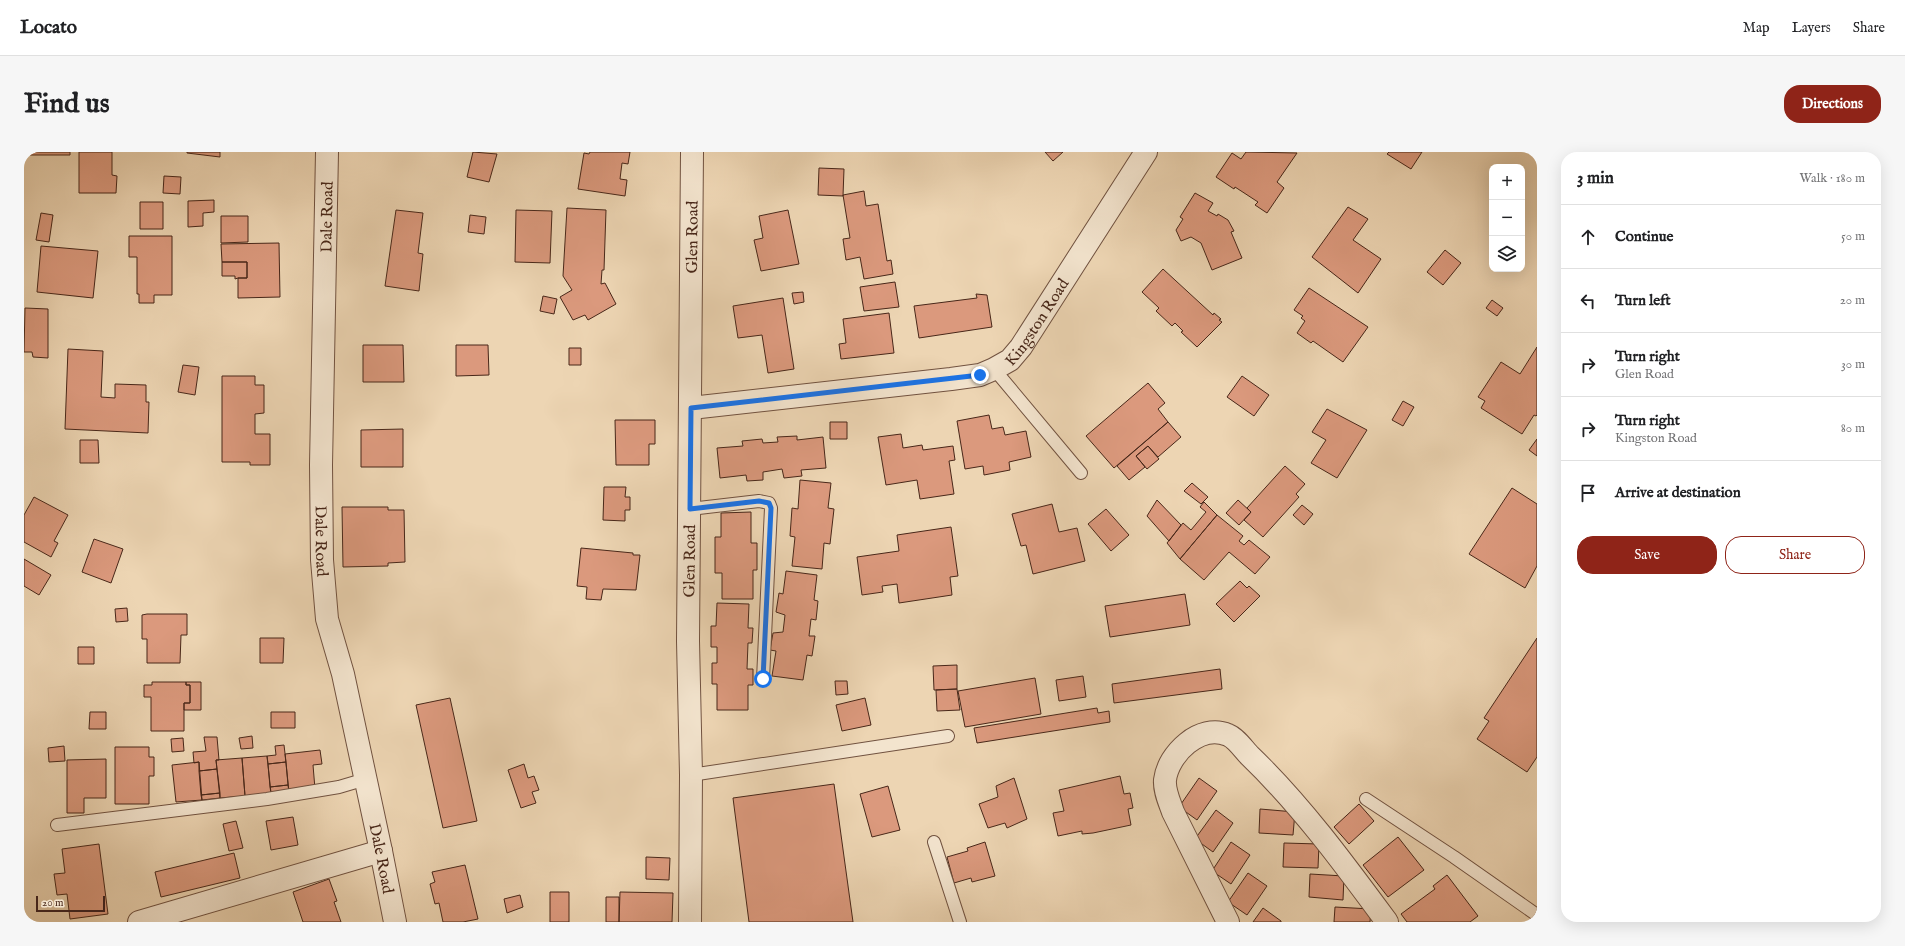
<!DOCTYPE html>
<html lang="en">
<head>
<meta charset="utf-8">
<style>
  :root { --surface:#fff; --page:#f6f6f6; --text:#202124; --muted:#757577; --line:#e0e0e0; --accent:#8f2418 }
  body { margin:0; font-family:"IM FELL English",serif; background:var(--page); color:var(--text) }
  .controls { position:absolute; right:12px; top:12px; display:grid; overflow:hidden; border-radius:8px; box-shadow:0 4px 16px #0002 }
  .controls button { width:36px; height:36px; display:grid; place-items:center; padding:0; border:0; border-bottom:1px solid var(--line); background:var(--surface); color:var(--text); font:20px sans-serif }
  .scale { position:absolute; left:12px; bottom:10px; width:69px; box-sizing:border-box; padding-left:4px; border:2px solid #482719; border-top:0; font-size:11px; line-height:14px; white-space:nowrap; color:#482719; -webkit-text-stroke:3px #f3e4ce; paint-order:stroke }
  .stop { position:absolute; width:12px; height:12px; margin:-9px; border:3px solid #1a73e8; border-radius:50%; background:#fff }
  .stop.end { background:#1a73e8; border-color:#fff; box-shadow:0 1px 4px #0008 }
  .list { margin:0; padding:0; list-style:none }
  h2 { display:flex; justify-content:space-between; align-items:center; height:52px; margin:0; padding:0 16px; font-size:17px }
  h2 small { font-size:13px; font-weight:400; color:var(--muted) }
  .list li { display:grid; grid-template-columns:26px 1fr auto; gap:12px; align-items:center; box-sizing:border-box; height:64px; padding:0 16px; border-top:1px solid var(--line) }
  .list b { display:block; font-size:15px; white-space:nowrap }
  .list p { margin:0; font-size:13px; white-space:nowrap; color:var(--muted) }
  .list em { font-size:13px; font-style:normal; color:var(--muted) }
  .actions { display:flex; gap:8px; padding:12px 16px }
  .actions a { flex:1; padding:9px 0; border:1px solid var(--accent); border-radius:16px; text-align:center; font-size:14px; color:var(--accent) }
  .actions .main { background:var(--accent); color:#fff }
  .icon { flex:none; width:22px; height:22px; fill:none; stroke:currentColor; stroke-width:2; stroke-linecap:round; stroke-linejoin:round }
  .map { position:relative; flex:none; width:1513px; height:770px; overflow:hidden; border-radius:16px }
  header { display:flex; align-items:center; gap:24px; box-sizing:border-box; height:56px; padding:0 20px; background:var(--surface); border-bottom:1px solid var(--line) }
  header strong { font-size:19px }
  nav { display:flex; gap:22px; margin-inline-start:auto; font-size:14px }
  .intro { display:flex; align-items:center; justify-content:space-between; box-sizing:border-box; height:96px; padding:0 24px }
  h1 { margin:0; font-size:28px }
  .button { padding:10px 18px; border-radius:16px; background:var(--accent); color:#fff; font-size:14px; font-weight:700 }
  main { display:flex; gap:24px; padding:0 24px }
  aside { flex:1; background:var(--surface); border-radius:16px; box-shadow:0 4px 16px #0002 }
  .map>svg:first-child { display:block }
  .building { fill:#db997d; stroke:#482719 }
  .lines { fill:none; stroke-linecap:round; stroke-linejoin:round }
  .service-casing { stroke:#715240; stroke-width:14 }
  .minor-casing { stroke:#715240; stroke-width:24 }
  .service { stroke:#f3e4ce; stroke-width:12 }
  .minor { stroke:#f3e4ce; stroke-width:22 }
  .route { stroke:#1a73e8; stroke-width:5 }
  .labels { text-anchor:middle; stroke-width:4; stroke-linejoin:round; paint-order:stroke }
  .street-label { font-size:16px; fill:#482719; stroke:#f3e4ce }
</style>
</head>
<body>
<header>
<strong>Locato</strong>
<nav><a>Map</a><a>Layers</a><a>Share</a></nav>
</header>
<div class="intro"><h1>Find us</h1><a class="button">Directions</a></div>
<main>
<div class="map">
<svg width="1513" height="770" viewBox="0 0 1513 770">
  <rect width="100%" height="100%" fill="#edd5b3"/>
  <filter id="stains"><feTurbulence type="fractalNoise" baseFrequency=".005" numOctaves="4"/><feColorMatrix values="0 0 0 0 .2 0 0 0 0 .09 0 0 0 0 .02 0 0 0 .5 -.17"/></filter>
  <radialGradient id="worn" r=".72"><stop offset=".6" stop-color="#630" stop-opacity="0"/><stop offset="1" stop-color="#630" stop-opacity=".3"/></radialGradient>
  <path class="building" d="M0 0H46V3H0Z
    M55 0H88V23L93 24 92 41H55Z
    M163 0H196V5L163 1Z
    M449 0 473 2 465 30 443 25Z
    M566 0H606L604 12 598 11 596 27 603 28 601 44 554 37 560 1 565 2Z
    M1021 0H1039L1029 9Z
    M1222 0 1273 1 1253 30 1260 36 1243 61 1231 53 1234 50 1211 35 1210 37 1192 25 1208 1 1217 7Z
    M1365 0H1398L1387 17 1363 2Z
    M795 16 820 17 819 44 794 43Z
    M140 24 157 25 156 42 139 41Z
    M840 39 842 54 854 52 863 109 867 108 869 122 840 127 836 105 822 108 819 87 826 86 819 43Z
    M1171 41 1189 51 1184 59 1193 64 1194 62 1204 68 1210 79 1207 80 1218 106 1188 118 1177 91 1167 85 1157 89 1152 78 1159 67 1156 65Z
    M190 48V60L179 61V74L164 75V49Z
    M116 50H139V77H116Z
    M1324 55 1344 67 1329 88 1357 107 1334 141 1288 105Z
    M543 56 582 58 580 118H578L577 132 581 131 592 152 564 168 561 163 549 168 536 145 548 138 539 124Z
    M372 58 399 61 394 101 399 102 395 139 361 134Z
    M492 58 528 59 526 111 491 110Z
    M764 58 775 112 737 119 730 88 739 86 735 64Z
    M17 61 29 63 25 90 12 88Z
    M446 63 462 65 460 82 444 80Z
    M197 64H224V90L197 91Z
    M105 84H148V143H130V151H115V142H113V105H105Z
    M255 91 256 145 214 146V126H223V110H198L197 92Z
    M17 94 74 99 69 146 13 140Z
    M1421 98 1437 111 1419 133 1403 120Z
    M198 110H223V126H214L211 127V124H198Z
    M1139 117 1189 163 1190 161 1197 167 1195 168 1198 170 1173 195 1157 180 1159 179 1151 171 1148 174 1132 159 1135 156 1118 140Z
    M871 130 875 155 840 159 836 135Z
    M1285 136 1344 175 1319 210 1289 189 1287 191 1273 181 1281 169 1277 166 1279 164 1270 158Z
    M779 140 780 150 770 152 768 141Z
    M952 142 963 143 968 175 895 186 890 154 953 146Z
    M519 144 533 147 530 162 516 159Z
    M759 146 770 217 744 221 738 183 714 186 709 154Z
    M1468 148 1479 156 1473 164 1462 156Z
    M1 156 24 157V206L9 205 8 200H0Z
    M865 161 870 201 817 207 815 192 822 191 819 167Z
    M339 193H379L380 230H339Z
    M432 193H464L465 223 432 224Z
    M1513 195V263L1512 264 1510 263 1498 282 1457 256 1461 249 1454 245 1477 210 1496 222Z
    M545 196H557V213H545Z
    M44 197 79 199 77 245 91 246V232L122 233V250H125L124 281 41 277Z
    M159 213 175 215 171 243 154 240Z
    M198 224H231V233H240V261L231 262V282H246V313H226V310H198Z
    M1218 224 1245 243 1230 264 1203 245Z
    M1124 231 1141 251 1134 257 1144 270 1090 316 1062 284Z
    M1379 249 1390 255 1379 274 1368 268Z
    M1303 257 1343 278 1313 326 1287 311 1302 288 1288 280Z
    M965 263 968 277 979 275 981 283 1002 279 1007 305 985 310 986 318 960 323 959 314 941 317 933 269Z
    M591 268H631V292H625V313H592Z
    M806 270H823V287H806Z
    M1144 270 1157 285 1134 305 1124 294 1112 304 1121 315 1105 328 1093 314Z
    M379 277V315H337V278Z
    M877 282 879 296 898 293 899 298 929 294 931 308 925 309 930 342 896 347 893 328 862 333 854 285Z
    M773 284V288L799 285 802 316 777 318 778 324 760 326 758 317 739 320V328L723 329 722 323 696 326 693 296 719 294 718 289 738 287 739 291 754 290 753 285Z
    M1513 287V304L1505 298Z
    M56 288H74L75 311H56Z
    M1124 294 1135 307 1123 317 1112 304Z
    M1261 314 1281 332 1272 342 1275 345 1239 385 1220 368 1227 360 1223 356Z
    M776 328 807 331 804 356 810 357 806 392 800 391 798 417 768 414 771 385 766 384 768 356 774 357Z
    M1168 331 1184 345 1177 352 1160 339Z
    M580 335H602L601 345H606V358H601V369L579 368Z
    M1488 336 1513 352V414L1501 436 1445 402Z
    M10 345 44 363 30 389 34 391 27 405 0 390V363Z
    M1133 348 1157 373 1145 389 1123 364Z
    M1214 348 1227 360 1215 373 1202 361Z
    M1180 350 1193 363 1156 407 1143 391 1159 371 1167 378 1182 360 1176 355Z
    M1028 352 1035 380 1053 376 1061 409 1009 422 1002 393 997 394 988 362Z
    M1278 353 1289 362 1280 373 1269 363Z
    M318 355H364V358H380L381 410 364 411V414L319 415Z
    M1082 357 1105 383 1087 399 1064 372Z
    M727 360V391H733V418H729V447H698V421H691V385H697V361Z
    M1193 363 1219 384 1215 389 1220 393 1225 388 1246 405 1231 422 1205 400 1180 428 1156 407Z
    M927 375 934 424 926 425 928 443 875 451 873 432 858 434 859 440 838 443 833 405 875 399 873 383Z
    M70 387 99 397 87 431 58 420Z
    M557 396 609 401V403H616L612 438 579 437 577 448 562 447 563 435 553 434Z
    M0 407 27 423 15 443 0 434Z
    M762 419 793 423 790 448 794 449 792 468 787 467 785 484H791L788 504 783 503 779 528 748 524 752 499 746 498 749 481 759 480 761 463 752 460 755 441 759 442Z
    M1216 429 1223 436 1225 434 1236 444 1210 470 1192 452Z
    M1161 442 1166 473 1086 485 1081 454Z
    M693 451 725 452 724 476H729L728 491H724L723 517H729V533H724V558H693V532H688V511H693V495H687V474H692Z
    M103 456 104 469 92 470 91 457Z
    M123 462H163V483H157L156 511H123V487H118V463Z
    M236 486H260L259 511H236Z
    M1513 486V605L1503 620 1453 587 1465 569 1460 566Z
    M54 495H70V512H54Z
    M933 513V537L910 538 909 514Z
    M1196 517 1198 537 1090 551 1088 532Z
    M1059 524 1062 545 1035 549 1032 528Z
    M1011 526 1017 562 941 575 934 539Z
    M811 529H823L824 542 812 543Z
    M128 530H162V533H166V551H160V579H127V545H120V533H128Z
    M162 530H177V558H160V551H166V533H162Z
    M933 537 936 558 913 559 912 538Z
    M426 546 453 669 419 676 392 553Z
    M841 546 847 573 818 579 812 553Z
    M1073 556 1074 561 1085 559 1086 570 953 591 950 576Z
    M66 560H82V577H65Z
    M247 560H271V576H247Z
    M228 584 229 596 217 597 215 586Z
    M180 585H193L195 608H192L193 617 175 619V610L170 611 169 600 182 599Z
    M159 586 160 599 148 600 147 587Z
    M260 593 262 610 244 612 243 604 252 603 251 594Z
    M40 594 41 609 25 610 24 596Z
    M91 595H125V605H130V624H125V652H91Z
    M296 598 298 612 289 613 291 637 265 640 261 602Z
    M243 604 247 641 221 644 218 606Z
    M218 606 221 644 196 646 192 608Z
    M82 607V646H60V661H43V608Z
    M175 610 178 648 152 650 148 613Z
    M262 610 264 633 246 635 244 612Z
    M500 612 504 626 510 624 515 638 508 640 512 651 497 656 484 618Z
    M193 617 196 641 177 643 175 619Z
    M1096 624 1100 642 1106 641 1109 656 1104 657 1107 673 1069 681 1058 682V679L1034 684 1029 661 1040 659 1035 638Z
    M990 626 1003 667 983 676 981 671 964 676 955 652 974 645 972 634Z
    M1175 626 1193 639 1173 668 1155 655Z
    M810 632 829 770H725L709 646Z
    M264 633 265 640 247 641 246 635Z
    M864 634 876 678 848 685 836 642Z
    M196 641V646L178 648 177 643Z
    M1335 652 1350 669 1325 692 1310 675Z
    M1236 657 1271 660 1269 683 1235 681Z
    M1192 658 1209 671 1189 700 1171 687Z
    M269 665 274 693 247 698 242 669Z
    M212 669 219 696 205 699 199 672Z
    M1374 685 1400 718 1364 745 1339 713Z
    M961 690 971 724 948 730 947 726 930 731 923 705 944 699 943 696Z
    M1207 690 1226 703 1207 732 1188 719Z
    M1260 691 1295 692 1294 716 1259 715Z
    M75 692 84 762 46 767 43 742 33 743 30 722 41 721 38 697Z
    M210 701 216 726 137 745 131 720Z
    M622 705 646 706 645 728 622 727Z
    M441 713 454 767 439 770H419L415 751 411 752 406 732 411 730 408 720Z
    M1224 721 1243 734 1223 763 1204 750Z
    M1286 722 1320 724 1319 748 1285 745Z
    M1423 723 1454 764 1446 770H1383L1377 762 1411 737 1409 734Z
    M305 727 313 749 310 750 317 770H279L269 740Z
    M526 740H545V770H526Z
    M596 740 649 741 648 770H595Z
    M496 743 499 755 483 761 480 747Z
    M582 745H595V770H582Z
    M1311 755 1347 757 1346 770H1310Z
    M1239 756 1257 769V770H1229Z"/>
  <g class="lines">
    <defs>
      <path id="service" d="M970 217 1057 321
        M666 357 735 349 745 351 747 356 739 527
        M667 623 924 584
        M1342 647 1430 705 1513 763
        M33 673 243 647 315 635 342 627
        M910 690 936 770"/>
      <g id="minor">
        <path id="s1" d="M303 0 297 313 298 408 303 467 319 522 357 699 371 770"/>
        <path id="s2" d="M667 256 927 227 956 223 970 217 986 208 997 195 1122 0"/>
        <path d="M115 770 357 699"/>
        <path id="s3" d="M666 770 667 623 664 489 668 0"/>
        <path d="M1204 770 1149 660C1146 651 1140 639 1141 628 1144 602 1176 571 1204 583 1212 586 1220 598 1226 604 1277 653 1321 713 1363 770"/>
      </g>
    </defs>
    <use href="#service" class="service-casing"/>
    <use href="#minor" class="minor-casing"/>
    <use href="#service" class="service"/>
    <use href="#minor" class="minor"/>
  </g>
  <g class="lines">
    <path class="route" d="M739 527 747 356 745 351 735 349 666 357 667 256 956 223"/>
  </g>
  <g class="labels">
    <g class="street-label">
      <text transform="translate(302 65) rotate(-89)" y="6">Dale Road</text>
      <text dy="6" stroke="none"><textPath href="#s3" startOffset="685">Glen Road</textPath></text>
      <text dy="6" stroke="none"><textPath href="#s2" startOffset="371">Kingston Road</textPath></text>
      <text dy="6" stroke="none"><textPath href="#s1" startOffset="389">Dale Road</textPath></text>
      <text dy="6" stroke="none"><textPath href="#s3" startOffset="361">Glen Road</textPath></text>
      <text dy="6" stroke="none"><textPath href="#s1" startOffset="713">Dale Road</textPath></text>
    </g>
  </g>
  <rect width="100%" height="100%" filter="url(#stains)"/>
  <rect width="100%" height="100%" fill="url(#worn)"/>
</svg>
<div class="controls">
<button>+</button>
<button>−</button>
<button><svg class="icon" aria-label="layers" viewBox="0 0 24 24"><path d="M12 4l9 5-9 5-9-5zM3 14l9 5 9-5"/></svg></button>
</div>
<div class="scale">20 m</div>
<div class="stop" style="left:739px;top:527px"></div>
<div class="stop end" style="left:956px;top:223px"></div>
</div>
<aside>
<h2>3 min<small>Walk · 180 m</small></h2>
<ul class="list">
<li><svg class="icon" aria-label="ahead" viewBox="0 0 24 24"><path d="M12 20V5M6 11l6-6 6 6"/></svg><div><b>Continue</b></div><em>50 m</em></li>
<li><svg class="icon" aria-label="left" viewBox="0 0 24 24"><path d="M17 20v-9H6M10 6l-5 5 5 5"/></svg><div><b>Turn left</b></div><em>20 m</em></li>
<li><svg class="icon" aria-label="right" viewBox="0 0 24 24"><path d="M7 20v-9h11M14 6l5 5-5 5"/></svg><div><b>Turn right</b><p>Glen Road</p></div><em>30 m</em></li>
<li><svg class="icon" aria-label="right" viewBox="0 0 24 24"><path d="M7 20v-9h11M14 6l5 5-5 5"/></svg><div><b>Turn right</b><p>Kingston Road</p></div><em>80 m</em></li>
<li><svg class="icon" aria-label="arrive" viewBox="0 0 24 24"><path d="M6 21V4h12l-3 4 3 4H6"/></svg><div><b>Arrive at destination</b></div></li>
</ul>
<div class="actions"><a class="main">Save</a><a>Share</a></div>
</aside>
</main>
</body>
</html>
